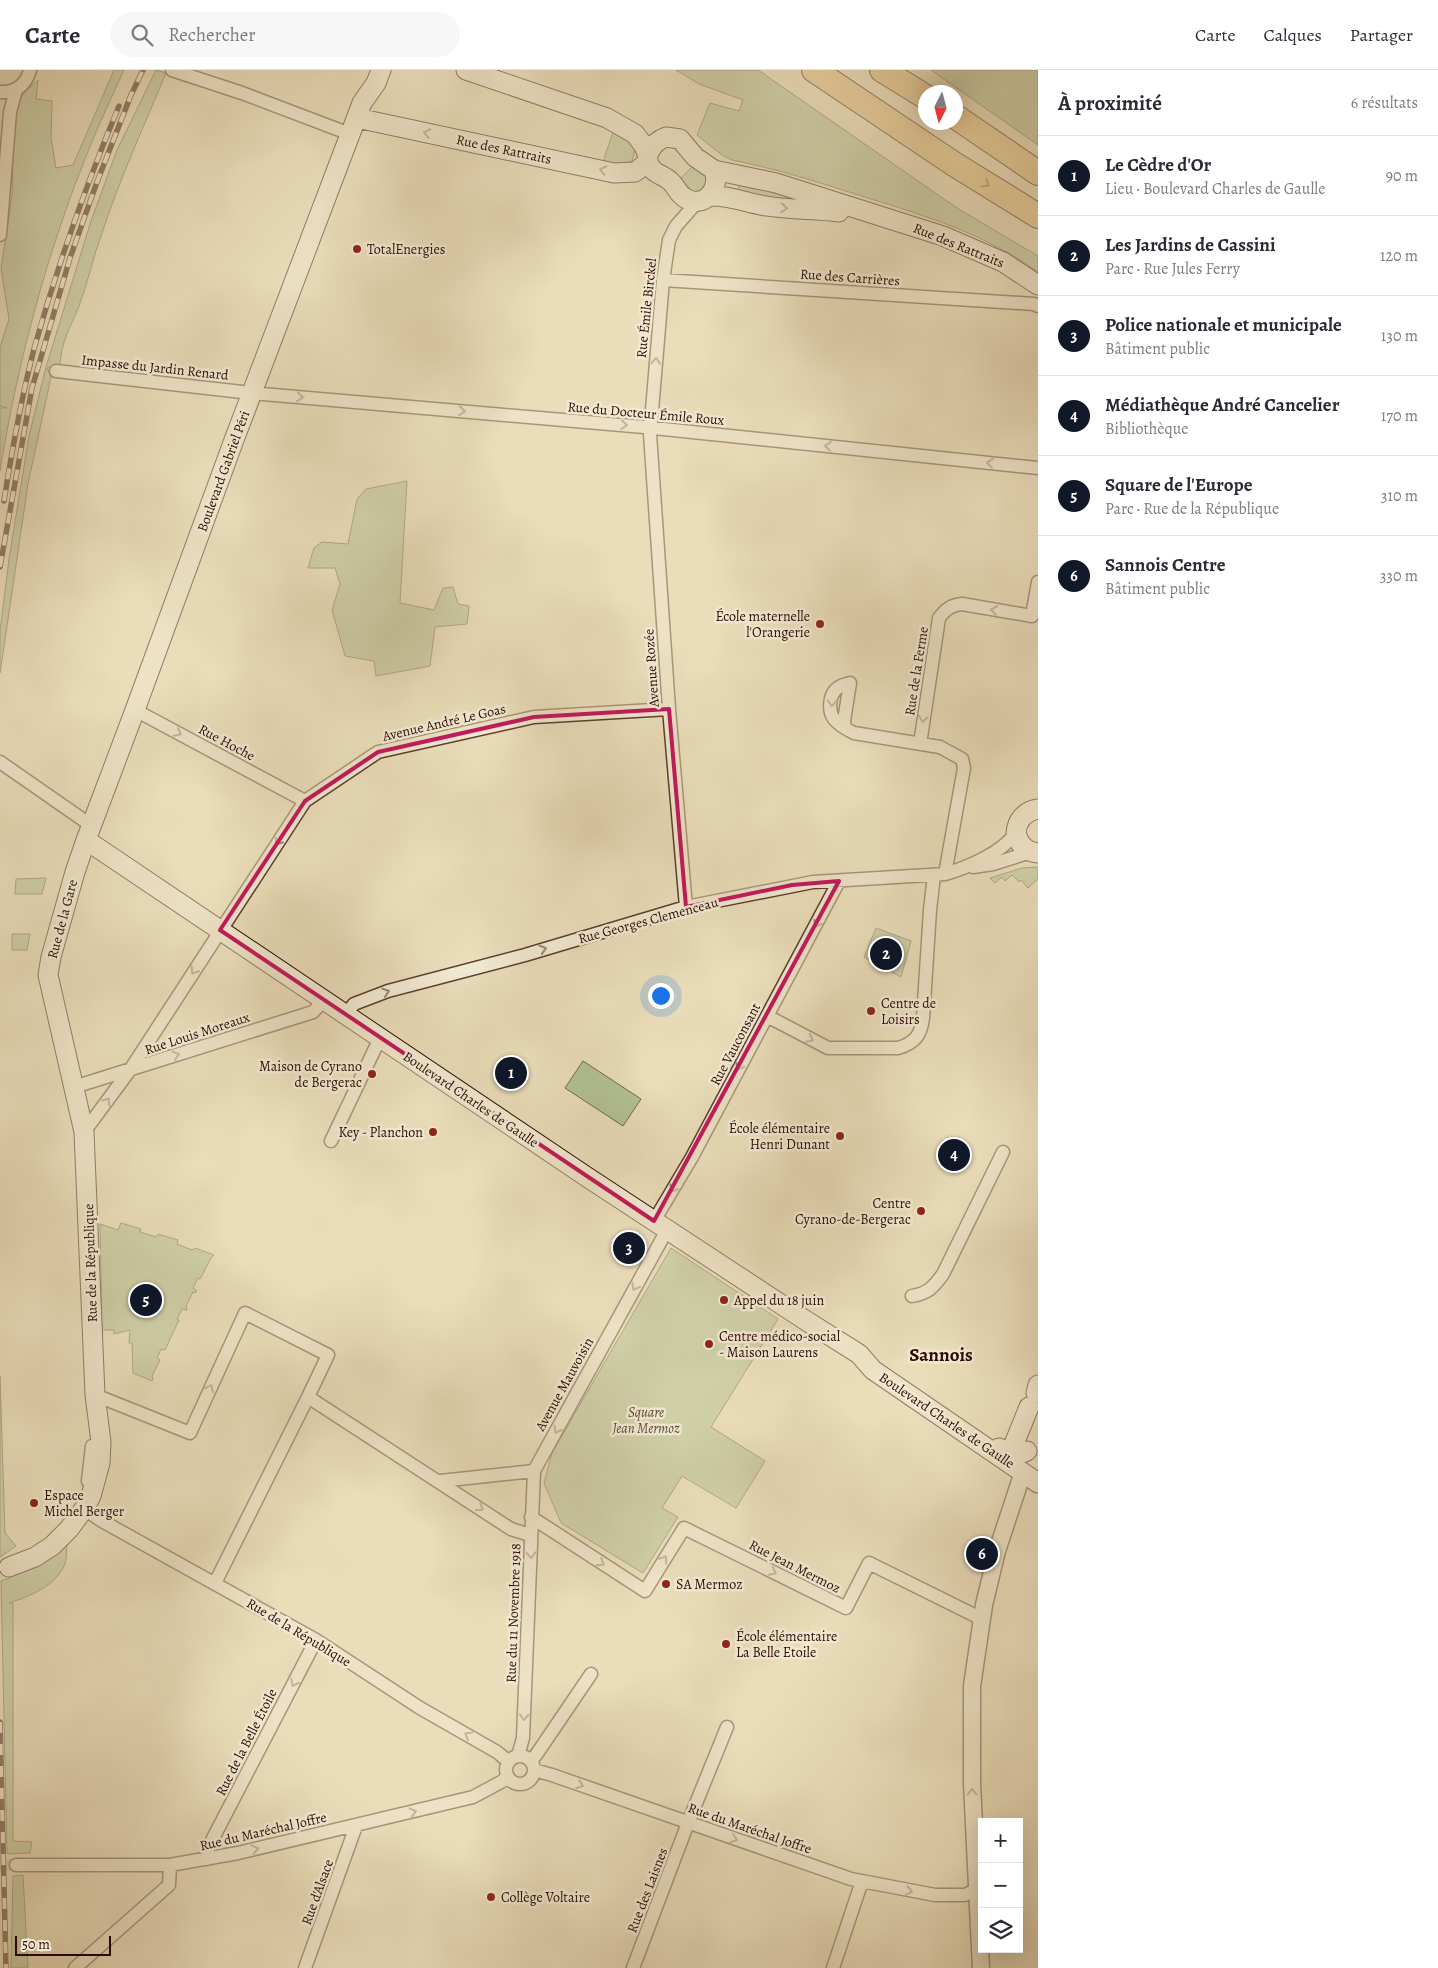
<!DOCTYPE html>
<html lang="fr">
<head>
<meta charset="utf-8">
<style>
  :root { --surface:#fff; --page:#f7f7f7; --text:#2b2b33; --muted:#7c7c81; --line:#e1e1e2; --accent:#111827 }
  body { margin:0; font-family:Alegreya,serif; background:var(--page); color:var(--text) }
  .controls { position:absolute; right:15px; bottom:15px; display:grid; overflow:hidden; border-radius:0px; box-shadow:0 5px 20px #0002 }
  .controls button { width:45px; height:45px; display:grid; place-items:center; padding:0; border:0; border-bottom:1px solid var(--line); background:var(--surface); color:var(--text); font:25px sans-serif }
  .compass { position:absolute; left:918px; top:15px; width:45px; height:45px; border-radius:50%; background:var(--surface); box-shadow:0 5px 20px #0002; rotate:186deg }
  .scale { position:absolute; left:15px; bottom:12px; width:96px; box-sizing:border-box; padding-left:5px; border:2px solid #2c0a00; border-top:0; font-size:14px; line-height:18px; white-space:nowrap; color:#2c0a00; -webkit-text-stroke:4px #f1e9d2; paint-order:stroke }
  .you { position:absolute; left:660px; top:925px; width:18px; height:18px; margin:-12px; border:4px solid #fff; border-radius:50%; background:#1a73e8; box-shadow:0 0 0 8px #1a73e833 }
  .badge { display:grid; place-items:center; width:32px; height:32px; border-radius:50%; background:var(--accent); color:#fff; font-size:16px; font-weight:700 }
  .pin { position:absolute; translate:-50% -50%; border:2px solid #fff; box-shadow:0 1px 5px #0006 }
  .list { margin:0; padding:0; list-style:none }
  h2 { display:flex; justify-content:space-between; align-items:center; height:65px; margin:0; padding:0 20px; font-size:21px }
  h2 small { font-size:16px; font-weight:400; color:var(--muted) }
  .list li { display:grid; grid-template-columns:32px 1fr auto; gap:15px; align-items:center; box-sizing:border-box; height:80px; padding:0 20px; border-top:1px solid var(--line) }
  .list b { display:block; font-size:19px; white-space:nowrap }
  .list p { margin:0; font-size:16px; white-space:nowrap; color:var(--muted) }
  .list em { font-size:16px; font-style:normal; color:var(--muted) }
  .icon { flex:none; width:28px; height:28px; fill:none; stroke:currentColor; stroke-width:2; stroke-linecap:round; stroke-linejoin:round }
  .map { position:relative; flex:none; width:1038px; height:1898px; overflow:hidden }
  header { display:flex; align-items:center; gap:30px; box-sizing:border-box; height:70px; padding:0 25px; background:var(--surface); border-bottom:1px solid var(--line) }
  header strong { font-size:24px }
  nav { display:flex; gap:28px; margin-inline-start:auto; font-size:18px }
  .search { width:350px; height:45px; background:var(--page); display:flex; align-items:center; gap:12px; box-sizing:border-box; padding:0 18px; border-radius:28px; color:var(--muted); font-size:19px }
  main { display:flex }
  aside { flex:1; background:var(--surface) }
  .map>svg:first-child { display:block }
  .green { fill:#b2c294; stroke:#6f664a }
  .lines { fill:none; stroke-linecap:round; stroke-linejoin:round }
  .minor-tunnel { stroke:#cebd9e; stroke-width:12; stroke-dasharray:12 6; stroke-linecap:butt }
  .minor-casing { stroke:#5c3f2e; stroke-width:15 }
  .tertiary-casing { stroke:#5c3f2e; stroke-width:19 }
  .secondary-casing { stroke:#2c0a00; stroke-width:21 }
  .motorway-casing { stroke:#2c0a00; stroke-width:26 }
  .minor { stroke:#f1e9d2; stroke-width:12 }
  .tertiary { stroke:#f1e9d2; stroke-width:16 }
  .secondary { stroke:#f1e9d2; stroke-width:19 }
  .motorway { stroke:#e5be7d; stroke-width:24 }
  .rail-casing { stroke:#2c0a00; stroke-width:5.5 }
  .rail { stroke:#f1e9d2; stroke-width:4; stroke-dasharray:11; stroke-linecap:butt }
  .oneway { stroke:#988574 }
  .oneway2 { stroke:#926d45 }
  .marked { fill:none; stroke:#c2185b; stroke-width:4; stroke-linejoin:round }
  .poi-dot { fill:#8f2418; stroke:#f1e9d2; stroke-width:2 }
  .labels { text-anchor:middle; stroke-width:5; stroke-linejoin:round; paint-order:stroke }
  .street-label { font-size:14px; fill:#2c0a00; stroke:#f1e9d2 }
  .poi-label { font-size:14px; fill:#2c0a00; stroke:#f1e9d2; text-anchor:start }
  .park-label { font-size:14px; font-style:italic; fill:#5b4a34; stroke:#f1e9d2 }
  .district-label { font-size:19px; font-weight:bold; fill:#2c0a00; stroke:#f1e9d2 }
</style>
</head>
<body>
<header>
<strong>Carte</strong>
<div class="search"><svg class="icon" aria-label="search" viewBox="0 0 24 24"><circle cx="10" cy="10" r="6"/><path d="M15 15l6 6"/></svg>Rechercher</div>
<nav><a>Carte</a><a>Calques</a><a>Partager</a></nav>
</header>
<main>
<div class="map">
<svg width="1038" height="1898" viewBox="0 0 1038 1898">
  <rect width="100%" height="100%" fill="#eaddba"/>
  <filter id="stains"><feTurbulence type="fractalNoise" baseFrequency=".004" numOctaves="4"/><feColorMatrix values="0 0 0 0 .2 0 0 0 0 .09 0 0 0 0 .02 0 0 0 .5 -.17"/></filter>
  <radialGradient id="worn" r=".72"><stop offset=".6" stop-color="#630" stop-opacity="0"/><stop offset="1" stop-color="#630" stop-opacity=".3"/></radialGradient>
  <path class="green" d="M114 0H124C110 31 95 62 83 94 44 193 17 296 0 401V338H7L0 336V277L9 249 1 199 12 126 14 37 23 24 38 10 36 29 52 31 51 68 56 98 73 95Z
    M156 0 166 3C144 56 120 108 102 163 93 187 88 212 79 236 70 259 61 270 60 297L47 298 51 307 28 414 0 603V561L9 489 29 366 46 297 91 151 117 80Z
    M676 0H758L957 138 1038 186V202C985 164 929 147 868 128 824 114 778 99 732 90L722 85 697 65 710 33 739 41 743 30 699 14Z
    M931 0H1038V75Z
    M614 59 633 71 635 80 632 91 620 95 603 92Z
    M694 95 706 104 707 111 703 119 693 123 686 120 680 109Z
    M740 110 837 136 737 125Z
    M407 411 400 533 434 540 443 518 453 517 458 534 469 536 467 554 435 557 430 596 376 606 374 591 345 586 332 540 340 514 335 498H308L314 478 322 472 348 474 357 429 366 419Z
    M1038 797V809L1028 818 1021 810 1019 812 1012 805 1005 811 1002 807 995 813 990 808 1022 798Z
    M46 808 42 824H15L16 809Z
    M876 858 911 871 901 907 864 887Z
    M12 864H30L27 880H12Z
    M583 991 641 1029 623 1056 565 1018Z
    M121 1153 141 1159 140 1162 156 1167 158 1164 178 1170 177 1174 192 1180 195 1178 214 1185 211 1188 200 1209 198 1208 193 1218 197 1221 195 1223 193 1222 186 1236 187 1240 182 1239 177 1249 179 1250 165 1280 161 1279 157 1288 160 1290 152 1306 153 1308 152 1311 133 1303 132 1273H129L130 1260 114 1264V1260H102L100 1154 118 1160Z
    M671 1178 778 1249 711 1357 765 1391 736 1438 682 1406 662 1438 678 1447 643 1503 561 1453 544 1413 552 1383Z
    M0 1306 5 1463 16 1476 0 1487Z
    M67 1474C66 1480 67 1488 65 1494 56 1516 30 1526 9 1533H13V1771L32 1772 30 1783 7 1784 1 1511C25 1502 46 1491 67 1474Z
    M23 1805 28 1898H11L13 1806Z"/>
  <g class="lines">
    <path class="minor-tunnel" d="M0 1795H16"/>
    <defs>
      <path id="minor" d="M172 0 242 23 350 64
        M0 22C16 23 26 15 30 0
        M0 165 10 42 16 20
        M663 210 1034 234 1038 236
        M56 301 251 323 644 357 1038 398
        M135 640 305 731
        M845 658 844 651 850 613C846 614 842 615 839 617 828 624 827 644 837 652 842 657 848 660 854 663L940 677 962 689 964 698 945 804
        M920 674 939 548C946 539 951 535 962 534L1032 546 1038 512
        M0 692 92 756
        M973 797 993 794 1031 782
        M686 837 669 639 650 364 663 210 669 170 676 156 698 131
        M345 945 354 934 388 921 525 885 686 837 813 812 945 804C969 797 1001 783 1016 763
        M767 946 828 978H898C915 973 921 965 923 948L930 840 934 805
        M74 1017 313 942 324 930
        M84 1062 130 1000 305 731 378 682 534 647 669 639
        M331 1071 380 968
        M654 1151 692 1087 839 811
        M912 1226C928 1223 933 1218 943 1204L1003 1082
        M95 1325 190 1363 245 1243 328 1285 308 1327
        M88 1411 92 1376
        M440 1411 534 1401
        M86 1431 84 1439 102 1451 316 1570 420 1638 497 1682 509 1692
        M531 1447 645 1521 684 1458 846 1538 869 1493 982 1549
        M215 1513 308 1327 511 1459 530 1465
        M518 1686 523 1668 534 1401 667 1160
        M506 1700a14 14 0 1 1 28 0a14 14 0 1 1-28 0Z
        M531 1691 536 1685 591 1604
        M534 1700 552 1705 851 1809 935 1825H965L973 1821 978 1814
        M207 1789 208 1778 316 1570
        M16 1795H170L238 1783 473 1727 501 1712 508 1707
        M75 1898 169 1815 170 1795
        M305 1898 356 1756
        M633 1898 688 1753 727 1657
        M833 1898 862 1811"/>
      <path id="tertiary" d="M981 1898 972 1713V1616L984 1535 997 1481 1023 1402"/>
      <path id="secondary" d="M466 0 607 48 635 64 644 76 648 86
        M357 48 614 103 635 102 648 92
        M666 67 680 69 695 87 714 100C721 118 705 140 685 128 678 124 676 116 670 111 665 106 658 105 653 100 640 88 653 72 666 67Z
        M714 100 776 113 943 166 1003 192 1038 215
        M709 126C731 125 745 133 766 136 790 140 815 139 839 142
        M1038 739C1025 741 1017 750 1016 763 1019 775 1026 782 1038 783
        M86 770 587 1107 805 1250 859 1284 873 1300 1038 1413
        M1036 1323 1038 1315
        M999 1378 1015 1386 1027 1381
        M1014 1396 1010 1384 1029 1337
        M9 1497 35 1487 52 1476 69 1459 84 1439 91 1426 100 1393 101 1372 95 1325 84 1062 48 905 51 887 75 802 86 770 135 640 234 370 362 33 376 13 381 0"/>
      <path id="motorway" d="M814 0 954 94 1038 146
        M882 0 926 27
        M956 47 1038 103"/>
    </defs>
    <use href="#minor" class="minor-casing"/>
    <use href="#tertiary" class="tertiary-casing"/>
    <use href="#secondary" class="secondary-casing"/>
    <use href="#motorway" class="motorway-casing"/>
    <use href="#minor" class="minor"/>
    <use href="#tertiary" class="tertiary"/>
    <use href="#secondary" class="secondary"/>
    <use href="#motorway" class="motorway"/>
    <defs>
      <path id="rail" d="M4 431C12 380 21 329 34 279 57 197 86 115 119 36
        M0 497 32 318 70 188 97 112 131 25 143 0
        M0 1652 6 1898"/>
    </defs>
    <use href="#rail" class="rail-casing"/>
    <use href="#rail" class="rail"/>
  </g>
  <defs><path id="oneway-chevron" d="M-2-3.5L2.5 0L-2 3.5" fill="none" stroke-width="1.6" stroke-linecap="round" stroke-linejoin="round" transform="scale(1.25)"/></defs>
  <g class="oneway">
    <use href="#oneway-chevron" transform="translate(427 63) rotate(-168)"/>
    <use href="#oneway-chevron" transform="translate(603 100) rotate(-168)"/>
    <use href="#oneway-chevron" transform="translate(784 138) rotate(5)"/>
    <use href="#oneway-chevron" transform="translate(656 291) rotate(-85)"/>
    <use href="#oneway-chevron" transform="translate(300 327) rotate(5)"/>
    <use href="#oneway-chevron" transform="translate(462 341) rotate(5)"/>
    <use href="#oneway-chevron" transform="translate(624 355) rotate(5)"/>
    <use href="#oneway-chevron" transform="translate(828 376) rotate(-174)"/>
    <use href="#oneway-chevron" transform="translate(990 393) rotate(-174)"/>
    <use href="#oneway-chevron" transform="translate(994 540) rotate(-171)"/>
    <use href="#oneway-chevron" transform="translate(832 633) rotate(94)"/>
    <use href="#oneway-chevron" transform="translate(923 649) rotate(99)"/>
    <use href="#oneway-chevron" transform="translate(178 663) rotate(28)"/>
    <use href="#oneway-chevron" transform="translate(278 772) rotate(123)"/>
    <use href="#oneway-chevron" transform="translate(817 854) rotate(119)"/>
    <use href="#oneway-chevron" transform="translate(543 879) rotate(-17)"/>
    <use href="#oneway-chevron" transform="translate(194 901) rotate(123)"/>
    <use href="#oneway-chevron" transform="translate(386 922) rotate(-18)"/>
    <use href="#oneway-chevron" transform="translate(810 969) rotate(28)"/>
    <use href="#oneway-chevron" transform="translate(176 985) rotate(-18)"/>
    <use href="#oneway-chevron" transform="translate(739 997) rotate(118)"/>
    <use href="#oneway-chevron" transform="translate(107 1031) rotate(-55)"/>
    <use href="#oneway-chevron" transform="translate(673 1119) rotate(121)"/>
    <use href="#oneway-chevron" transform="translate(635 1217) rotate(119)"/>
    <use href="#oneway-chevron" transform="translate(210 1318) rotate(-65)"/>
    <use href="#oneway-chevron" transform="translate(557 1360) rotate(119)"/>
    <use href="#oneway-chevron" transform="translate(480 1438) rotate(34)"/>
    <use href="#oneway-chevron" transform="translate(531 1485) rotate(88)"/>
    <use href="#oneway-chevron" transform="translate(664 1489) rotate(-57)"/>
    <use href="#oneway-chevron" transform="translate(601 1493) rotate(33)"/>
    <use href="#oneway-chevron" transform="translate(773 1502) rotate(27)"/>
    <use href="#oneway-chevron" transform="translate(294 1613) rotate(117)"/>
    <use href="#oneway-chevron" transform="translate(524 1647) rotate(93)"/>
    <use href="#oneway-chevron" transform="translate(468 1665) rotate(-150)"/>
    <use href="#oneway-chevron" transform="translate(580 1715) rotate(20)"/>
    <use href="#oneway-chevron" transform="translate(972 1722) rotate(-92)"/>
    <use href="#oneway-chevron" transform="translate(413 1742) rotate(-14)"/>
    <use href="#oneway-chevron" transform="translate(734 1769) rotate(19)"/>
    <use href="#oneway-chevron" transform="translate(255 1779) rotate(-13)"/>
    <use href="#oneway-chevron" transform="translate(909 1821) rotate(11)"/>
  </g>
  <use class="oneway2" href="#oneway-chevron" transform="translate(986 114) rotate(32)"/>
  <path d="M0 0H1038V1898H0ZM669 639 686 837 792 815 839 811 654 1151 220 860 305 731 378 682 534 647Z" fill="#eaddba" fill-opacity=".55" fill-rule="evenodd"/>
  <path class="marked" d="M669 639 686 837 792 815 839 811 654 1151 220 860 305 731 378 682 534 647Z"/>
  <g class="poi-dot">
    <circle cx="357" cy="179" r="5"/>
    <circle cx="820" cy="554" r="5"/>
    <circle cx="871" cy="941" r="5"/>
    <circle cx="372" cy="1004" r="5"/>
    <circle cx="433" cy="1062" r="5"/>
    <circle cx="840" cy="1066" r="5"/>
    <circle cx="921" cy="1141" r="5"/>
    <circle cx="724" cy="1230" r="5"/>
    <circle cx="709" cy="1274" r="5"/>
    <circle cx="34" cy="1433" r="5"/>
    <circle cx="666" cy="1514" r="5"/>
    <circle cx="726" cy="1574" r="5"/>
    <circle cx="491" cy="1827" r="5"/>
  </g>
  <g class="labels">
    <g class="street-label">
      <text transform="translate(504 79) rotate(12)" y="5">Rue des Rattraits</text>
      <text transform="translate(959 175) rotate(22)" y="5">Rue des Rattraits</text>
      <text transform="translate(850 207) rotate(4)" y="5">Rue des Carrières</text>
      <text transform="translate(646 238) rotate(-84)" y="5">Rue Émile Birckel</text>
      <text transform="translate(155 297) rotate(6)" y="5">Impasse du Jardin Renard</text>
      <text transform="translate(646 343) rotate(5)" y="5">Rue du Docteur Émile Roux</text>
      <text transform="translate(223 401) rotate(-70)" y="5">Boulevard Gabriel Péri</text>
      <text transform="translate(651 598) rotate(-94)" y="5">Avenue Rozée</text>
      <text transform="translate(916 601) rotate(-81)" y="5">Rue de la Ferme</text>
      <text transform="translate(444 652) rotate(-13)" y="5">Avenue André Le Goas</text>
      <text transform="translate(227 672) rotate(28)" y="5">Rue Hoche</text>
      <text transform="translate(62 849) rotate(-75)" y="5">Rue de la Gare</text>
      <text transform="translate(648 850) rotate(-15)" y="5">Rue Georges Clemenceau</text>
      <text transform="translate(197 963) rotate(-18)" y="5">Rue Louis Moreaux</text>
      <text transform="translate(735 974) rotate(-62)" y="5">Rue Vauconsant</text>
      <text transform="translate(471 1029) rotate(34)" y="5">Boulevard Charles de Gaulle</text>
      <text transform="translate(90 1193) rotate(-92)" y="5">Rue de la République</text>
      <text transform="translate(564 1314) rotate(-61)" y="5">Avenue Mauvoisin</text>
      <text transform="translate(947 1350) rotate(34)" y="5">Boulevard Charles de Gaulle</text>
      <text transform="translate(795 1496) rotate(27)" y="5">Rue Jean Mermoz</text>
      <text transform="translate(513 1543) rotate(-88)" y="5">Rue du 11 Novembre 1918</text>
      <text transform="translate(299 1562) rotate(31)" y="5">Rue de la République</text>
      <text transform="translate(246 1672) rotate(-63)" y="5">Rue de la Belle Étoile</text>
      <text transform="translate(750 1758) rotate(19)" y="5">Rue du Maréchal Joffre</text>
      <text transform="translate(263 1761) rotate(-13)" y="5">Rue du Maréchal Joffre</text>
      <text transform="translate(647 1820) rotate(-69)" y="5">Rue des Laisnes</text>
      <text transform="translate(317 1822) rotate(-70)" y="5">Rue d'Alsace</text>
    </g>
    <g class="poi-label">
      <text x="367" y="184">TotalEnergies</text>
      <text x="810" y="551" text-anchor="end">École maternelle<tspan x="810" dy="16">l'Orangerie</tspan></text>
      <text x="881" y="938">Centre de<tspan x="881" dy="16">Loisirs</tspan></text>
      <text x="362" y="1001" text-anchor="end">Maison de Cyrano<tspan x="362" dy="16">de Bergerac</tspan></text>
      <text x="830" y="1063" text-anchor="end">École élémentaire<tspan x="830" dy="16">Henri Dunant</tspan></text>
      <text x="423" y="1067" text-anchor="end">Key - Planchon</text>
      <text x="911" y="1138" text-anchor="end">Centre<tspan x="911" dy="16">Cyrano-de-Bergerac</tspan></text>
      <text x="734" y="1235">Appel du 18 juin</text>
      <text x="719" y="1271">Centre médico-social<tspan x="719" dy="16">- Maison Laurens</tspan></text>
      <text x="44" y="1430">Espace<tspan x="44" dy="16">Michel Berger</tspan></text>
      <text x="676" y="1519">SA Mermoz</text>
      <text x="736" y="1571">École élémentaire<tspan x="736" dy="16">La Belle Etoile</tspan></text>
      <text x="501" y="1832">Collège Voltaire</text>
    </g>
    <g class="park-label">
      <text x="646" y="1347">Square<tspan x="646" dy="16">Jean Mermoz</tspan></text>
    </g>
    <g class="district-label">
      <text x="941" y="1291">Sannois</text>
    </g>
  </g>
  <rect width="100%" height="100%" filter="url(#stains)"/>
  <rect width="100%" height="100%" fill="url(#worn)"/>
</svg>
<div class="controls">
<button>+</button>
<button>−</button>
<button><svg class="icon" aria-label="layers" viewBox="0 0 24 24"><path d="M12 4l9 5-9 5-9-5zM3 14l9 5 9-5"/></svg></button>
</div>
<svg class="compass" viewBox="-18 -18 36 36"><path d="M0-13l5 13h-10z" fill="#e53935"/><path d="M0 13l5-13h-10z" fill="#7c7c81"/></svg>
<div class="scale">50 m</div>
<div class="you"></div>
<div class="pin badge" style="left:511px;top:1003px">1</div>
<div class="pin badge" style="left:886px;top:884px">2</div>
<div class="pin badge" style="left:629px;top:1178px">3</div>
<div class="pin badge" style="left:954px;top:1085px">4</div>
<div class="pin badge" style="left:146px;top:1230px">5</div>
<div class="pin badge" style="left:982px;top:1484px">6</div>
</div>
<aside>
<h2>À proximité<small>6 résultats</small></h2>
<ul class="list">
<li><span class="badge">1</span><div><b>Le Cèdre d'Or</b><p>Lieu · Boulevard Charles de Gaulle</p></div><em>90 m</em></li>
<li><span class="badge">2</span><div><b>Les Jardins de Cassini</b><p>Parc · Rue Jules Ferry</p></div><em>120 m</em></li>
<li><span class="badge">3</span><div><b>Police nationale et municipale</b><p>Bâtiment public</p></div><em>130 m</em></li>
<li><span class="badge">4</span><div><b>Médiathèque André Cancelier</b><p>Bibliothèque</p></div><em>170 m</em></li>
<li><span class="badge">5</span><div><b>Square de l'Europe</b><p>Parc · Rue de la République</p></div><em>310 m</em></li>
<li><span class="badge">6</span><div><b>Sannois Centre</b><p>Bâtiment public</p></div><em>330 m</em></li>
</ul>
</aside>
</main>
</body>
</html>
